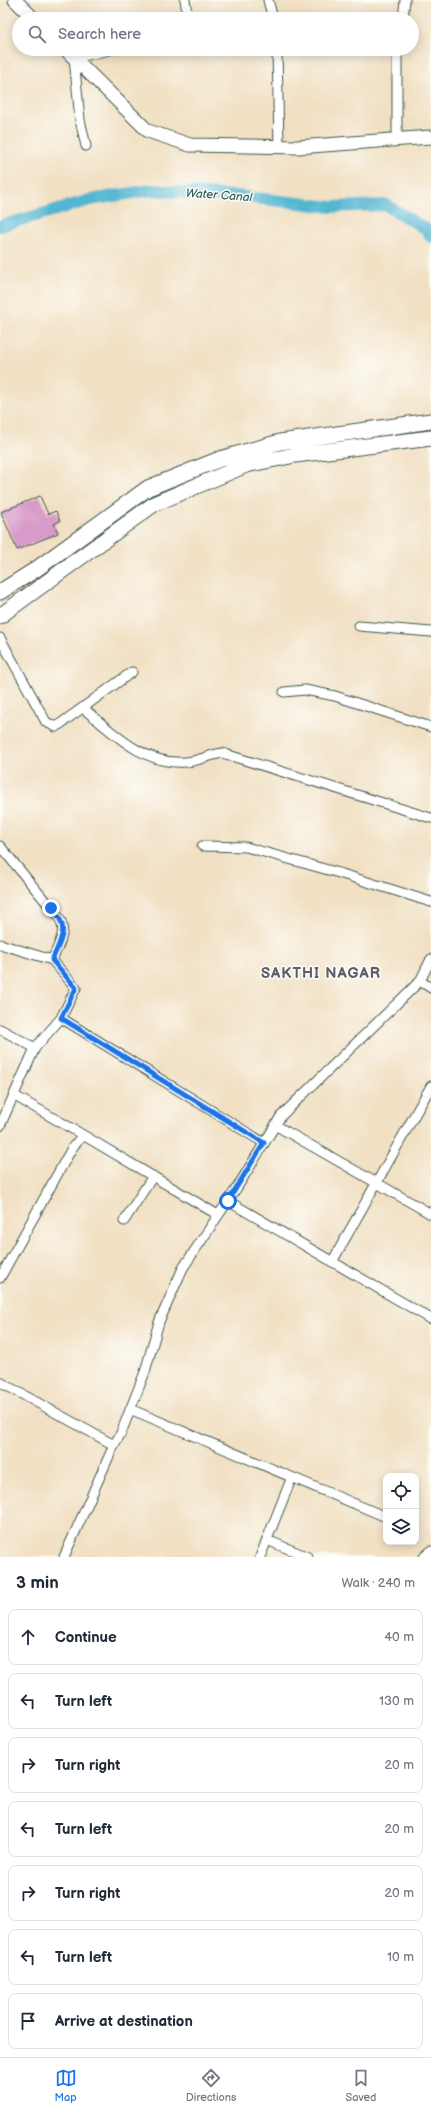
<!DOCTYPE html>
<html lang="en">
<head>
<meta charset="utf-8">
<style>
  :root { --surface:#fff; --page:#f6f6f7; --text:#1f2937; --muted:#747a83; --line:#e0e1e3; --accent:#1a73e8 }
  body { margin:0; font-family:"Balsamiq Sans",sans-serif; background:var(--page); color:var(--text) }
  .controls { position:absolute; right:12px; bottom:12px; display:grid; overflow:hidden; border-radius:8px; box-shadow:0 2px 10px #0003 }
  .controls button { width:36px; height:36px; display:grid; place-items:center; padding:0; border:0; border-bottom:1px solid var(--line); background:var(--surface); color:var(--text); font:20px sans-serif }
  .stop { position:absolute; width:12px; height:12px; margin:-9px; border:3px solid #1a73e8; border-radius:50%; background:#fff }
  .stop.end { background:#1a73e8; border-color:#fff; box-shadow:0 1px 4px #0008 }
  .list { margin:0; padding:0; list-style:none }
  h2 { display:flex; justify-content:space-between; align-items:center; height:52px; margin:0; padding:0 16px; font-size:17px }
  h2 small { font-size:13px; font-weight:400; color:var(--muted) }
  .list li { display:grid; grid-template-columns:26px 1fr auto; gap:12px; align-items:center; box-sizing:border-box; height:56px; margin:0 8px 8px; padding:0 8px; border:1px solid var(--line); border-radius:8px }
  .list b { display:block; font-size:15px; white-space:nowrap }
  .list em { font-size:13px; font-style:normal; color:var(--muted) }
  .icon { flex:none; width:22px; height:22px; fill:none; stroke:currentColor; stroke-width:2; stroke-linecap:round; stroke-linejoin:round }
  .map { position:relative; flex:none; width:431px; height:1557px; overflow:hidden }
  .search { position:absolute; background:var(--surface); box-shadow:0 2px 10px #0003; left:12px; right:12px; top:12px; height:44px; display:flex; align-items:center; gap:10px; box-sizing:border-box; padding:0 14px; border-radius:22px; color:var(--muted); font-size:15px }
  .sheet { height:500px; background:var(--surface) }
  nav { display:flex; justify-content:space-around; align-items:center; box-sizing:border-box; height:56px; border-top:1px solid var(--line); background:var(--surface); font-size:11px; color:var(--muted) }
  nav a { display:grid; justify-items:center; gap:2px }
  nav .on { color:var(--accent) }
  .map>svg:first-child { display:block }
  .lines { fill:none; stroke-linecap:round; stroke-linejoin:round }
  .canal { stroke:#52b6d1; stroke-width:12 }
  .building { fill:#d89ac8 }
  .street-casing { stroke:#3e5549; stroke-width:11 }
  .secondary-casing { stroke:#3e5549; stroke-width:15 }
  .primary-casing { stroke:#3e5549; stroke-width:17 }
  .street { stroke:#fff; stroke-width:9 }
  .secondary { stroke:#fff; stroke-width:13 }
  .primary { stroke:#fff; stroke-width:15 }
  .route { stroke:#1a73e8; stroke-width:5 }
  .labels { text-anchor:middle; stroke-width:3; stroke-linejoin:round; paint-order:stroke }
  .water-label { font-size:12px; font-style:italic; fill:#2e6163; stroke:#fdfcf7 }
  .district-label { font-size:15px; font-weight:bold; letter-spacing:1px; fill:#605e68; stroke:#fdfcf7 }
</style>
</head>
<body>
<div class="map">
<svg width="431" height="1557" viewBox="0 0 431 1557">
  <rect width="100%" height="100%" fill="#fdfcf7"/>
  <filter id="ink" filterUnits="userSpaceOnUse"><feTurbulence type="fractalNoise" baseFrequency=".025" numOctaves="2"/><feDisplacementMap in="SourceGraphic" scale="8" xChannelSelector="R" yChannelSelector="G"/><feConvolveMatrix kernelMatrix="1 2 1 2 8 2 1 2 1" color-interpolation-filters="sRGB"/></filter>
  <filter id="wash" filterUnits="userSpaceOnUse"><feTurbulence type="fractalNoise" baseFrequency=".012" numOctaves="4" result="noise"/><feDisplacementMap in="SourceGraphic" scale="16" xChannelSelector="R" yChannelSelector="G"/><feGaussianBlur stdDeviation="0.9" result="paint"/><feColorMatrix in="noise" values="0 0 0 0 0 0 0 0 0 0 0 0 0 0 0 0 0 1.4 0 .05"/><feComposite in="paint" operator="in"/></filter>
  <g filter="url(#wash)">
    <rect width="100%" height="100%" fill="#f1e0c3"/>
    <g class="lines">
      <path class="canal" d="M0 226 90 200 150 190 248 197 331 207 386 205 426 229 431 237"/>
    </g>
    <g id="blocks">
      <path class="building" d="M40 496 48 514 56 511 60 521 54 524 58 533 17 550 1 512Z"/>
    </g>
  </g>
  <g filter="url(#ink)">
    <use href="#blocks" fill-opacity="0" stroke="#3e5549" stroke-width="1"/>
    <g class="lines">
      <defs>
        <path id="street" d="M185 0 188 19
          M268 0 273 19
          M403 19 405 0
          M277 49 279 147
          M371 49 396 51
          M397 49V139
          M86 146 80 120 74 58 114 49
          M359 626 431 632
          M0 638 46 722 56 727 132 672
          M284 692 305 690 335 696 431 727
          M83 708C112 732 145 766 186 762 198 761 210 755 222 753L431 818
          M0 846 51 908C71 926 61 940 52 960L76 988 61 1018 264 1143
          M202 846 246 847 339 873 431 902
          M0 944 52 960
          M420 981 431 988
          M0 1029 35 1048
          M15 1096 83 1135 218 1215
          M275 1125 431 1214
          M0 1126 35 1048 61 1018
          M228 1201 431 1319
          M124 1221 153 1176
          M332 1262 431 1086
          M0 1278 72 1148 83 1135
          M0 1382 114 1445 121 1433 145 1372 159 1322 183 1268 238 1186 281 1116 420 981 431 959
          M130 1409 386 1517
          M267 1540 308 1557
          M64 1557 114 1445
          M260 1557 292 1477
          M424 1557 431 1551"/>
        <path id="secondary" d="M15 0 34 19
          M65 49 148 131 190 145 298 147 431 137"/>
        <path id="primary" d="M0 592 35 570 148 488 220 459 280 442 431 421
          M0 616 154 504 246 465 295 455 431 438"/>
      </defs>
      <use href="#street" class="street-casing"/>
      <use href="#secondary" class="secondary-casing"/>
      <use href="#primary" class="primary-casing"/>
      <use href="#street" class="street"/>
      <use href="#secondary" class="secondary"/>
      <use href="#primary" class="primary"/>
    </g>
  </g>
  <g class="lines" filter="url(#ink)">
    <path class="route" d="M51 908C71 926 61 940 52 960L76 988 61 1018 264 1143 228 1201"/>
  </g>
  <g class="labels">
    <g class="water-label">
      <text transform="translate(219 195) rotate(4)" y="4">Water Canal</text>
    </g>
    <g class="district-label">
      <text x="321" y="978">SAKTHI NAGAR</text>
    </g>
  </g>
</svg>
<div class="controls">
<button><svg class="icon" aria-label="locate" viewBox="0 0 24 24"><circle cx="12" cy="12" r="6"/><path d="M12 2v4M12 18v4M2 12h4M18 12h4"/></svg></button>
<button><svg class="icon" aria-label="layers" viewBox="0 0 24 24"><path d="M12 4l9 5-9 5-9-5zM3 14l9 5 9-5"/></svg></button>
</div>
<div class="stop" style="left:228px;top:1201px"></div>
<div class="stop end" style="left:51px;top:908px"></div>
<div class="search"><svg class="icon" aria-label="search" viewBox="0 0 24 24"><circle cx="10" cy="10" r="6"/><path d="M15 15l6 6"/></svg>Search here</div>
</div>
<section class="sheet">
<h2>3 min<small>Walk · 240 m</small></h2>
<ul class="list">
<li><svg class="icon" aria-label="ahead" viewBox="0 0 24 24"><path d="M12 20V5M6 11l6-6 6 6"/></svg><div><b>Continue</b></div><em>40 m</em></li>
<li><svg class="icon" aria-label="left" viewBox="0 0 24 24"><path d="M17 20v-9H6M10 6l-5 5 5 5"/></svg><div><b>Turn left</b></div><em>130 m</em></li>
<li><svg class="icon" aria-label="right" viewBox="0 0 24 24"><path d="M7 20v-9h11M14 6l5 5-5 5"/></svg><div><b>Turn right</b></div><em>20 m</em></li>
<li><svg class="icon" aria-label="left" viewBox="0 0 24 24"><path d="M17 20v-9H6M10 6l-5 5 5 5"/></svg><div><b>Turn left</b></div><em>20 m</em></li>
<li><svg class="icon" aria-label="right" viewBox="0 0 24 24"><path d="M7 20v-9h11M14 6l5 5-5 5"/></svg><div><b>Turn right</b></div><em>20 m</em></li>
<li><svg class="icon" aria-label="left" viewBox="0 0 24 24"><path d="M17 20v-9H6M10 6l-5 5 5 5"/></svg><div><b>Turn left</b></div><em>10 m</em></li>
<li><svg class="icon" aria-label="arrive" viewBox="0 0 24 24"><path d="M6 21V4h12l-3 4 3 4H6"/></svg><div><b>Arrive at destination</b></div></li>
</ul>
</section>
<nav>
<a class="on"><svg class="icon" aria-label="map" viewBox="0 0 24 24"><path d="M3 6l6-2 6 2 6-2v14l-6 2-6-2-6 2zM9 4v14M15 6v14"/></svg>Map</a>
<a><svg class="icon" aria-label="directions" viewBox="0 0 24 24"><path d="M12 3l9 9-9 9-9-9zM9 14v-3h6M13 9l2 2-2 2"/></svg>Directions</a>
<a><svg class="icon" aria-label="saved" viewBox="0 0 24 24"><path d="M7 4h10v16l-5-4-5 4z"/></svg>Saved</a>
</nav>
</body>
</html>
